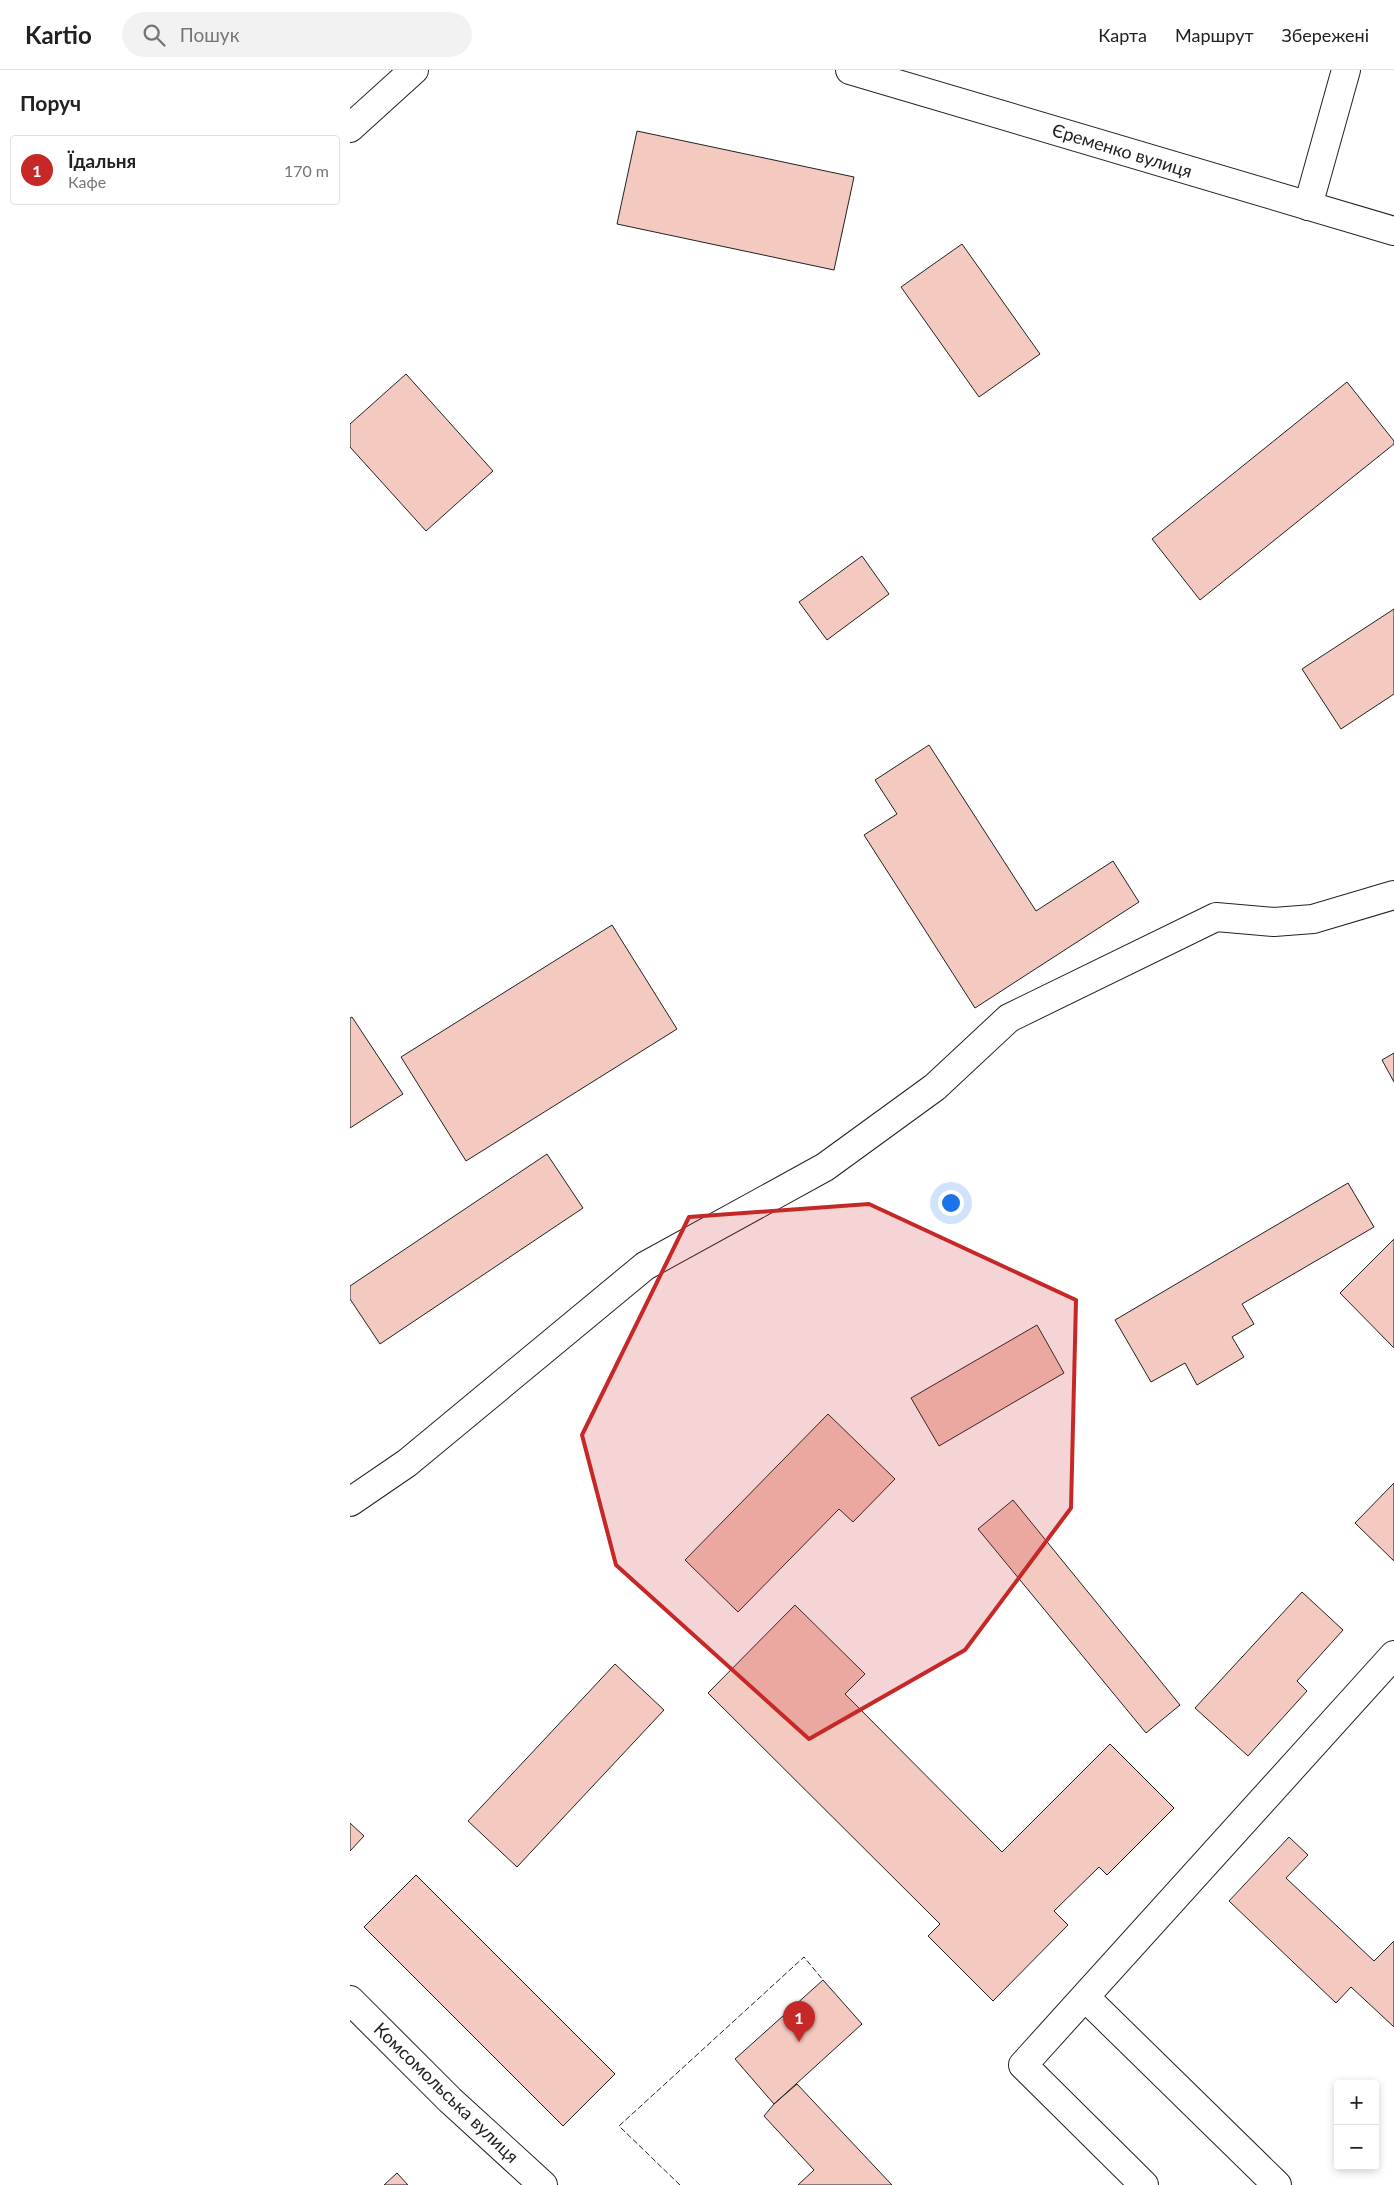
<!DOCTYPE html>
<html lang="uk">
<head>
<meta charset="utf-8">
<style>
  :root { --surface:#fff; --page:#f2f2f2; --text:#202124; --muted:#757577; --line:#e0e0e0; --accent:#c62828 }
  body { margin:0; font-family:Lato,sans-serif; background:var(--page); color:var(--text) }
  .controls { position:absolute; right:15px; bottom:15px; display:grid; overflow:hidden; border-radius:5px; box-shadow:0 2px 8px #0003 }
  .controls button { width:45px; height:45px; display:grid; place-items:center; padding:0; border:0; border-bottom:1px solid var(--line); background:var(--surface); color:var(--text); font:25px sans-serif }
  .you { position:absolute; left:600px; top:1132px; width:18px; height:18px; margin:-12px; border:4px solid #fff; border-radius:50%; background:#1a73e8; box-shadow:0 0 0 8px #1a73e833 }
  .badge { display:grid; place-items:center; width:32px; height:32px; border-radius:50%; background:var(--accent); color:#fff; font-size:16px; font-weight:700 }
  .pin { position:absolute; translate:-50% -41px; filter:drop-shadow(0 1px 2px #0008) }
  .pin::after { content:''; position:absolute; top:26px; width:18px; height:15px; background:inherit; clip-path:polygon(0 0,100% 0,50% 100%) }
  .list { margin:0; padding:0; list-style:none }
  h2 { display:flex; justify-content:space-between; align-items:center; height:65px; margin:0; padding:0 20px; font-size:21px }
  h2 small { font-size:16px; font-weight:400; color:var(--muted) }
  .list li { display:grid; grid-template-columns:32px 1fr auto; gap:15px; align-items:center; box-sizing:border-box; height:70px; margin:0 10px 10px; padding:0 10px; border:1px solid var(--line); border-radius:5px }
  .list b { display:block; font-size:19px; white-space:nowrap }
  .list p { margin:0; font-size:16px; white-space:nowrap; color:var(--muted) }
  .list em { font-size:16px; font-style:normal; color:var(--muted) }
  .icon { flex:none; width:28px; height:28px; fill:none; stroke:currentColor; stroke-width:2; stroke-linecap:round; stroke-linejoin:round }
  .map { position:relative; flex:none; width:1044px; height:2115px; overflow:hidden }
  header { display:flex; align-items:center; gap:30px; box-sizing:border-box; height:70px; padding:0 25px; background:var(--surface); border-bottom:1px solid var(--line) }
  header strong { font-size:24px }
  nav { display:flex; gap:28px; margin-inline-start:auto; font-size:18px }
  .search { width:350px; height:45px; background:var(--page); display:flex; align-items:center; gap:12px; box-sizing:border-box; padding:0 18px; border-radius:28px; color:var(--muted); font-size:19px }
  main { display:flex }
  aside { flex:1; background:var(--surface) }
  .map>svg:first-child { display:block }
  .building { fill:#f3c9c0; stroke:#222 }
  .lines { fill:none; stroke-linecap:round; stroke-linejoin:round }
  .street-casing { stroke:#222; stroke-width:30 }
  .secondary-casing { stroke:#222; stroke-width:30 }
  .street { stroke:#fff; stroke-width:28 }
  .secondary { stroke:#fff; stroke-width:28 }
  .fence { stroke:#222; stroke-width:1; stroke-dasharray:6 2.5; stroke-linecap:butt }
  .marked { fill:#c62828; fill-opacity:0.2; stroke:#c62828; stroke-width:4; stroke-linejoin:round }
  .labels { text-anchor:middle; stroke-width:4; stroke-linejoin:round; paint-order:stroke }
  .street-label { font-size:18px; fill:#222; stroke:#fff }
</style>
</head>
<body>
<header>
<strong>Kartio</strong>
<div class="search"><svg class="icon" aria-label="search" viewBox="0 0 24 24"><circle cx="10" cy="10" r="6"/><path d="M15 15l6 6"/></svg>Пошук</div>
<nav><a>Карта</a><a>Маршрут</a><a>Збережені</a></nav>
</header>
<main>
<aside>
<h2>Поруч<small></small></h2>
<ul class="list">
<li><span class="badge">1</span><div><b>Їдальня</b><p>Кафе</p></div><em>170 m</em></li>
</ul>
</aside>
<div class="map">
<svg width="1044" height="2115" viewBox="0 0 1044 2115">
  <rect width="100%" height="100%" fill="#fff"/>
  <path class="building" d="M287 61 504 107 484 200 267 154Z
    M612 174 690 284 629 327 551 217Z
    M56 304 143 401 76 461 0 377V354Z
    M997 312 1044 371V374L850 530 802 469Z
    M512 486 539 524 477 570 449 532Z
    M1044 539V624L991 659 952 599Z
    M579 675 686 841 763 791 789 832 625 938 514 765 547 744 525 710Z
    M262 855 327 959 116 1091 51 987Z
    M2 947 53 1024 0 1058V948Z
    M1044 983V1012L1032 990Z
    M197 1084 233 1138 30 1274 0 1229V1216Z
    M998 1113 1024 1157 892 1234 904 1254 882 1267 894 1287 847 1315 835 1293 801 1312 765 1250Z
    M1044 1169V1278L990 1223Z
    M687 1255 714 1303 589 1376 561 1328Z
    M478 1344 545 1409 503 1452 489 1439 388 1542 335 1490Z
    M1044 1413V1491L1005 1453Z
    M663 1430 830 1635 796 1663 628 1459Z
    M952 1522 993 1560 947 1611 957 1621 898 1686 845 1638Z
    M445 1535 515 1604 495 1624 652 1782 760 1674 824 1738 757 1805 749 1797 704 1841 718 1855 643 1931 578 1866 590 1854 358 1623Z
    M265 1594 314 1640 167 1797 118 1751Z
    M0 1753 14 1766 0 1781Z
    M939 1767 958 1785 936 1808 1024 1891 1044 1871V1957L1001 1917 986 1933 879 1831Z
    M66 1805 265 2004 213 2056 14 1857Z
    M473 1910 512 1954 424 2034 385 1989Z
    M447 2014 542 2115H448L464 2100 414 2046 424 2034Z
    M47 2103 58 2115H34Z"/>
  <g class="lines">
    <defs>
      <path id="street" d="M0 58 64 0
        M958 136 996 0
        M0 1432 57 1393 295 1196 475 1097 585 1017 659 948 866 847 924 852 963 849 1044 825
        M735 1927 927 2115
        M0 1930 100 2030 193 2115
        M794 2115 673 1995 1044 1585"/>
      <path id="secondary" d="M500 0 1044 161"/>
    </defs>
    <use href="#street" class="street-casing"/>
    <use href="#secondary" class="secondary-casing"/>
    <use href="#street" class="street"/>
    <use href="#secondary" class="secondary"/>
    <path class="fence" d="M330 2115 269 2056 454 1887 473 1910"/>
  </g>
  <path class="marked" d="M519 1134 726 1230 721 1438 615 1580 459 1669 266 1495 232 1365 339 1147Z"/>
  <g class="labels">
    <g class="street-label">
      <text transform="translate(772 81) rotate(17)" y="6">Єременко вулиця</text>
      <text transform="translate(96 2023) rotate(44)" y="6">Комсомольська вулиця</text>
    </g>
  </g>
</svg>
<div class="controls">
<button>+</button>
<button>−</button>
</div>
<div class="you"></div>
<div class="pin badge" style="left:449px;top:1972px">1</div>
</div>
</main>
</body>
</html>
